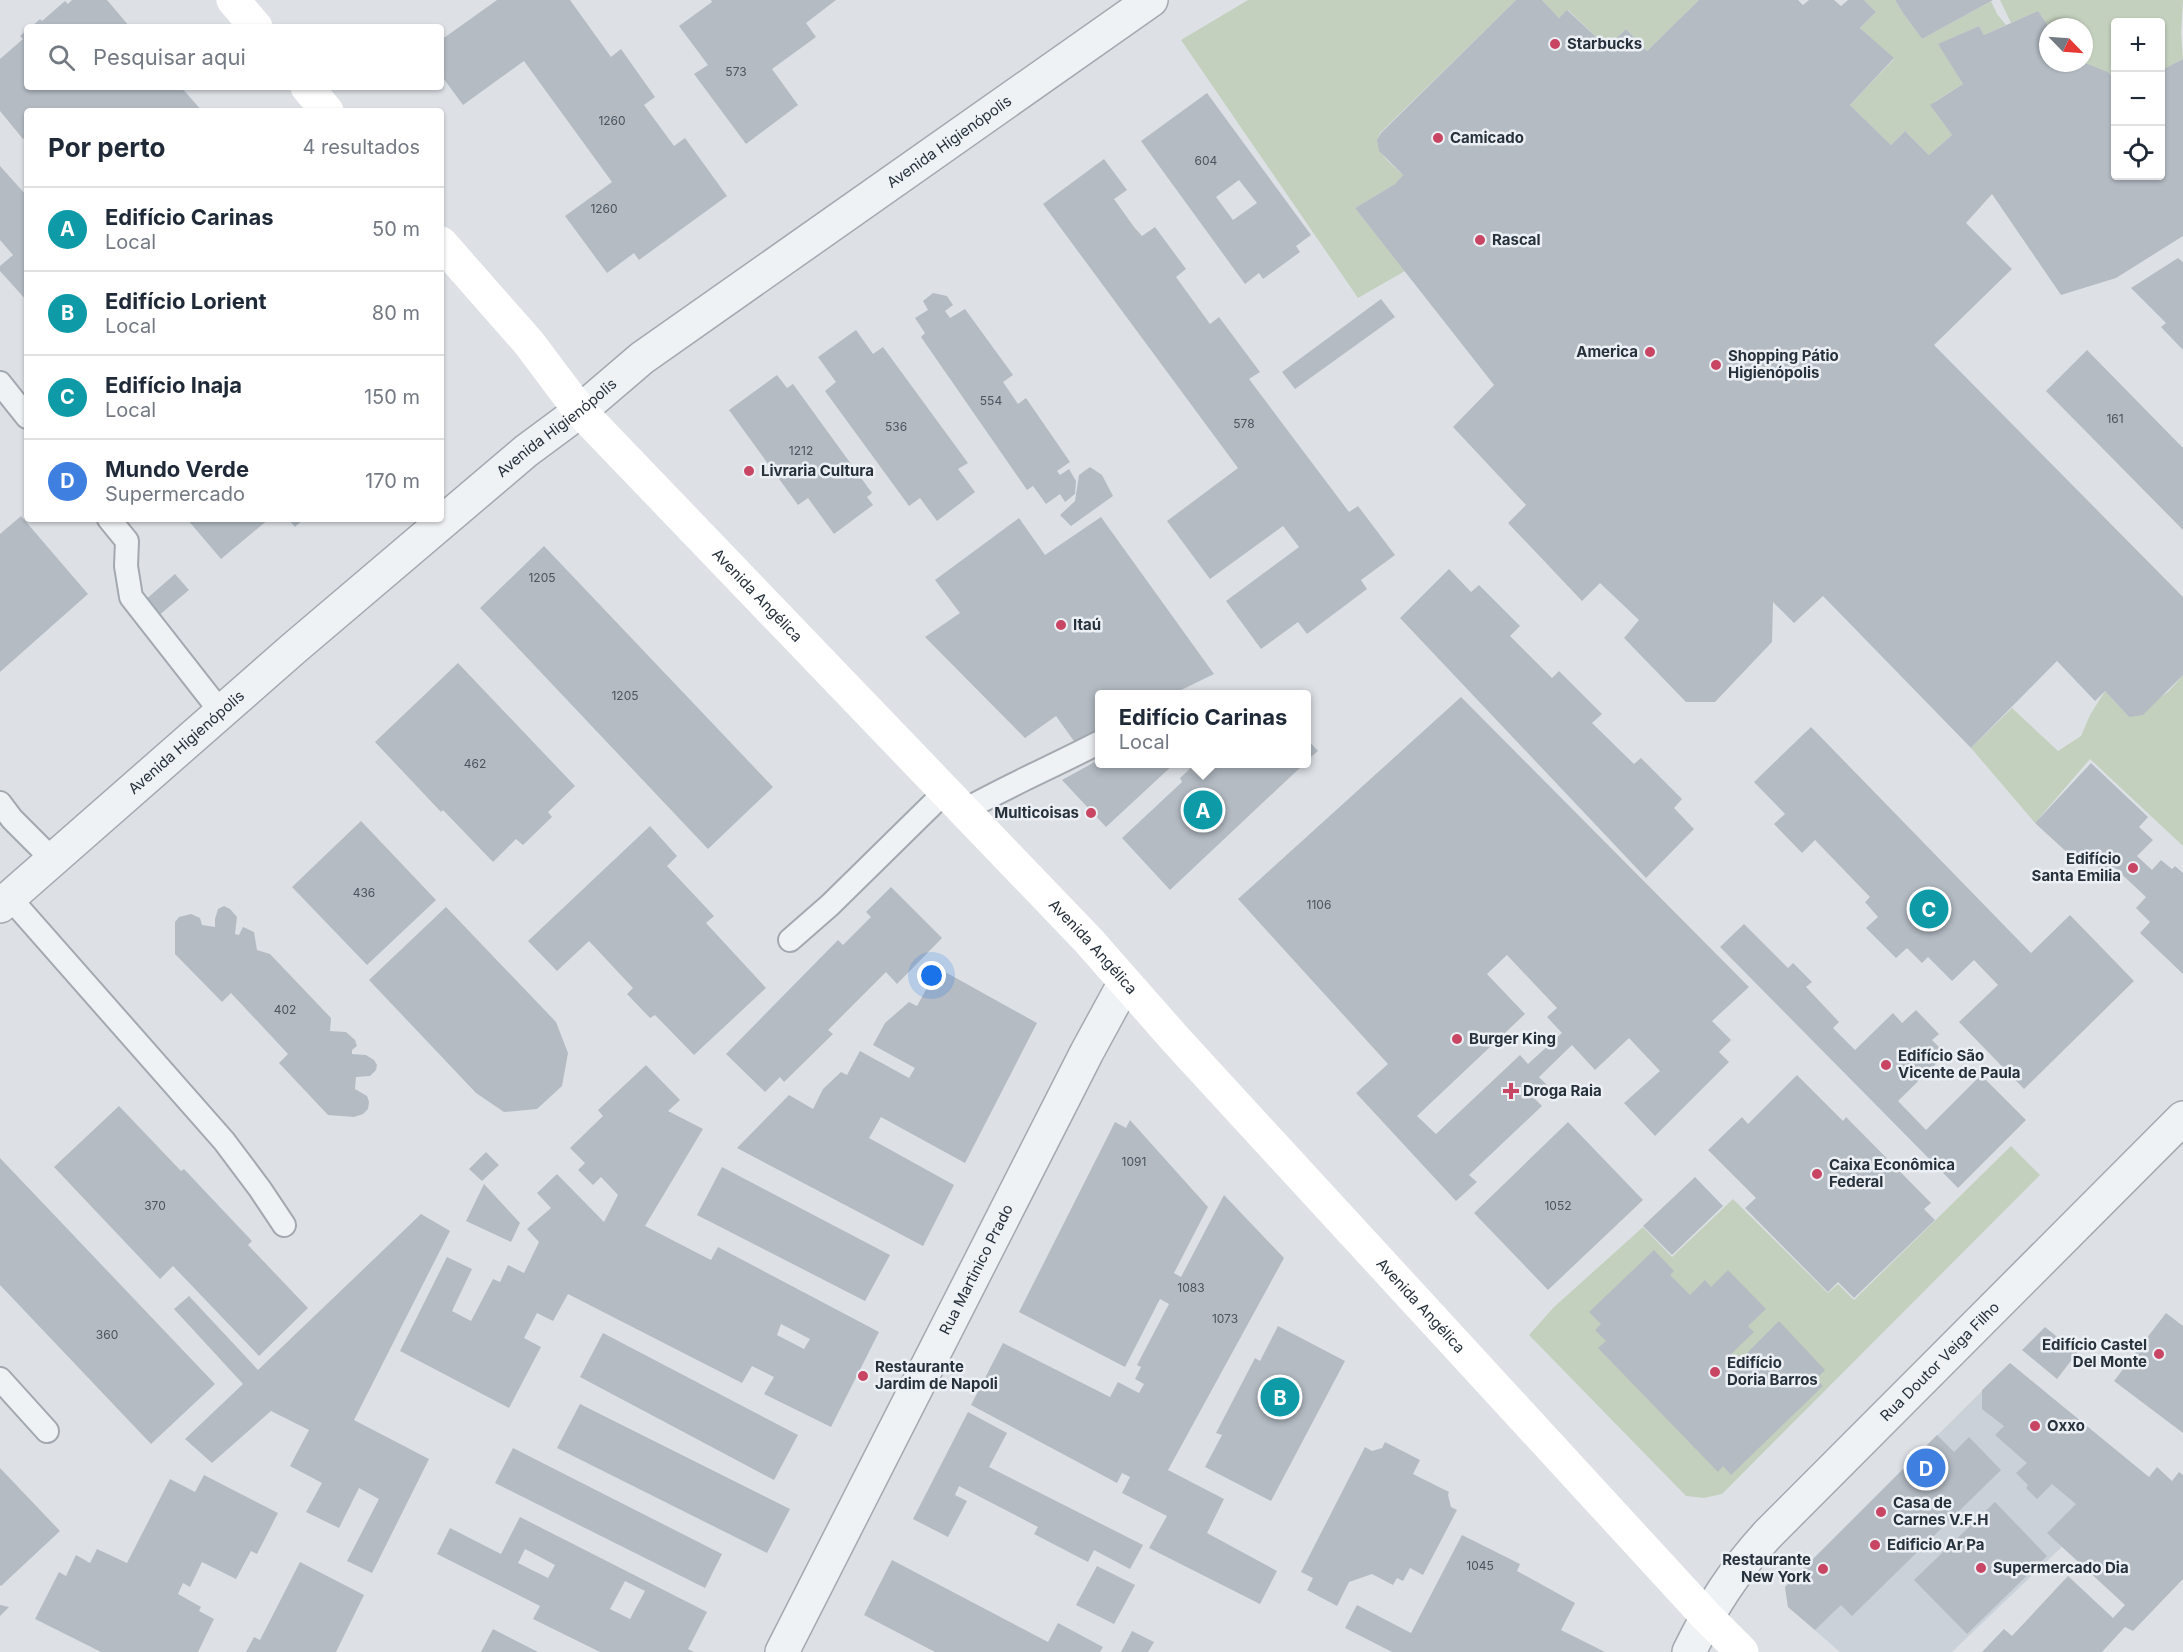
<!DOCTYPE html>
<html lang="pt">
<head>
<meta charset="utf-8">
<style>
  :root { --surface:#fff; --page:#f2f2f3; --text:#1f2937; --muted:#747a83; --line:#e0e1e3; --accent:#c84564 }
  body { margin:0; font-family:Inter,sans-serif; background:var(--page); color:var(--text) }
  .controls { position:absolute; right:18px; top:18px; display:grid; overflow:hidden; border-radius:6px; box-shadow:0 2px 4px #0004 }
  .controls button { width:54px; height:54px; display:grid; place-items:center; padding:0; border:0; border-bottom:2px solid var(--line); background:var(--surface); color:var(--text); font:30px sans-serif }
  .compass { position:absolute; left:2039px; top:18px; width:54px; height:54px; border-radius:50%; background:var(--surface); box-shadow:0 2px 4px #0004; rotate:115deg }
  .you { position:absolute; left:932px; top:976px; width:21px; height:21px; margin:-15px; border:4px solid #fff; border-radius:50%; background:#1a73e8; box-shadow:0 0 0 9px #1a73e833 }
  .badge { display:grid; place-items:center; width:39px; height:39px; border-radius:50%; background:var(--accent); color:#fff; font-size:20px; font-weight:700 }
  .pin { position:absolute; translate:-50% -50%; border:3px solid #fff; box-shadow:0 2px 6px #0006 }
  .popup { position:absolute; left:1095px; top:690px; width:216px; height:78px; box-sizing:border-box; display:grid; place-content:center; border-radius:6px; background:var(--surface); filter:drop-shadow(0 2px 4px #0005); font-size:20px; white-space:nowrap; color:var(--muted) }
  .popup b { font-size:22px; color:var(--text) }
  .popup::after { content:''; position:absolute; left:50%; top:100%; margin-left:-12px; border:12px solid transparent; border-top-color:var(--surface) }
  .list { margin:0; padding:0; list-style:none }
  h2 { display:flex; justify-content:space-between; align-items:center; height:78px; margin:0; padding:0 24px; font-size:26px }
  h2 small { font-size:20px; font-weight:400; color:var(--muted) }
  .list li { display:grid; grid-template-columns:39px 1fr auto; gap:18px; align-items:center; box-sizing:border-box; height:84px; padding:0 24px; border-top:2px solid var(--line) }
  .list b { display:block; font-size:22px; white-space:nowrap }
  .list p { margin:0; font-size:20px; white-space:nowrap; color:var(--muted) }
  .list em { font-size:20px; font-style:normal; color:var(--muted) }
  .icon { flex:none; width:33px; height:33px; fill:none; stroke:currentColor; stroke-width:2; stroke-linecap:round; stroke-linejoin:round }
  .map { position:relative; flex:none; width:2183px; height:1652px; overflow:hidden }
  .search { position:absolute; background:var(--surface); box-shadow:0 2px 4px #0004; left:24px; top:24px; width:420px; height:66px; display:flex; align-items:center; gap:15px; box-sizing:border-box; padding:0 21px; border-radius:6px; color:var(--muted); font-size:22px }
  .panel { position:absolute; background:var(--surface); box-shadow:0 2px 4px #0004; left:24px; top:108px; width:420px; height:414px; border-radius:6px }
  .map>svg:first-child { display:block }
  .built { fill:#cbd1d8 }
  .green { fill:#c4d0be }
  .building { fill:#b4bbc3; fill-rule:evenodd }
  .lines { fill:none; stroke-linecap:round; stroke-linejoin:round }
  .service-casing { stroke:#a3a9b0; stroke-width:26 }
  .minor-casing { stroke:#a3a9b0; stroke-width:36 }
  .tertiary-casing { stroke:#a3a9b0; stroke-width:36 }
  .service { stroke:#eff2f5; stroke-width:22 }
  .minor { stroke:#eff2f5; stroke-width:33 }
  .tertiary { stroke:#eff2f5; stroke-width:33 }
  .secondary { stroke:#fff; stroke-width:33 }
  .poi-dot { fill:#c84564; stroke:#ecf0f4; stroke-width:2 }
  .labels { text-anchor:middle; stroke-width:5; stroke-linejoin:round; paint-order:stroke }
  .number-label { font-size:12px; fill:#4a545e }
  .poi-label { font-size:15px; font-weight:bold; fill:#27313c; stroke:#ecf0f4; text-anchor:start }
  .street-label { font-size:15px; fill:#27313c; stroke:#ecf0f4 }
</style>
</head>
<body>
<div class="map">
<svg width="2183" height="1652" viewBox="0 0 2183 1652">
  <rect width="100%" height="100%" fill="#dde1e6"/>
  <path class="built" d="M2010 1363 2183 1508 2092 1518 1952 1652H1840L1788 1607 1785 1587Z"/>
  <path class="green" d="M1248 0H1516L1380 133C1372 152 1391 163 1403 175L1395 184 1355 208 1405 271 1358 298 1181 40Z
    M1542 0H1699L1647 51 1626 29 1607 47 1568 10 1559 18Z
    M1864 0H1895L1903 13 1922 39 1991 1 1997 14 2006 25 1984 35 1979 26 1939 44 1963 84 1934 102 1936 113 1952 135 1929 155 1905 131 1891 145 1850 105 1894 59 1860 28 1876 12Z
    M2000 0H2183L2181 33 2183 59 2161 71 2160 22H2116L2115 80 2108 72 2084 63V27H2049L2038 11 2011 23Z
    M2183 675V846L2090 759 2035 823 1971 748 2012 708 2058 751 2081 736 2090 715 2105 691 2129 717 2168 692Z
    M2011 1146 2040 1175 1722 1494 1704 1498 1686 1496 1529 1335 1554 1307 1643 1227 1672 1257 1733 1199 1828 1293 1838 1284 1854 1300Z"/>
  <path class="building" d="M72 0H107L130 27H31L40 19 42 21 65 1 68 4Z
    M497 0H570L611 57 621 49 655 97 644 105 674 146 685 138 727 196 639 260 634 253 607 273 565 216 612 182 524 61 463 105 441 75V40Z
    M711 0H836L806 23 816 37 772 69 798 105 746 144 694 74 708 65 679 26 712 2Z
    M1516 0H1542L1559 18 1567 10 1607 47 1626 29 1647 51 1699 0H1798L1803 5 1809 0H1834L1841 6 1848 0H1864L1876 12 1860 28 1894 58 1850 105 1891 145 1905 131 1929 155 1952 135 1930 105 1963 84 1938 44 1979 26 1984 35 2038 11 2049 27 2048 63H2085L2108 72 2115 80V176H2160V71L2183 59V236L2116 278 2061 295 1992 194 1966 223 2012 269 1934 345 2183 597V675L2143 715 2129 717 2105 691 2095 701 2057 661 1971 748 1823 596 1794 623 1773 602 1772 642 1715 702H1686L1624 638 1639 620 1600 583 1582 601 1508 523 1526 505 1453 427 1494 385 1355 208 1395 184 1403 175 1379 151 1377 140 1381 133Z
    M1895 0H1993L1922 39 1903 13Z
    M27 30V87H181L202 111H27V136L23 139 0 111V59L23 39 20 36Z
    M1207 93 1311 235 1296 246 1300 252 1263 279 1259 273 1245 284 1141 141ZM1239 180 1257 203 1233 220 1216 197Z
    M1104 159 1127 190 1114 199 1134 227 1142 236 1155 227 1186 269 1176 277 1210 324 1219 317 1260 372 1249 379 1349 512 1358 506 1395 555 1361 580 1367 589 1307 634 1298 622 1261 649 1226 601 1299 547 1283 526 1210 579 1167 521 1238 468 1043 204Z
    M0 166 27 196V301L0 271V266L13 255 0 240Z
    M2178 258 2183 262V350L2161 327 2166 323 2131 288Z
    M933 293 947 296 953 305 945 311 950 318 965 309 1013 375 1003 382 1018 404 1026 398 1070 462 1057 471 1060 475 1069 469 1076 481 1075 494 1065 502 1060 494 1046 504 1033 486 1027 490 921 337 925 333 915 318 928 310 923 301Z
    M1381 299 1395 317 1295 389 1282 372Z
    M856 330 873 354 883 347 968 463 958 469 975 492 937 521 920 498 909 506 825 391 836 382 818 357Z
    M2087 350 2183 448V530L2046 391Z
    M777 375 787 388 793 384 872 493 867 497 873 505 834 534 808 498 798 505 729 410Z
    M1090 467 1102 475 1113 496 1071 526 1060 515 1075 501 1079 475Z
    M21 516 88 594 0 672V534Z
    M1101 517 1214 674 1173 694H1100V732L1076 744 1056 716 1025 738 925 637 960 613 935 580 1019 518 1045 555Z
    M187 519H269L221 559Z
    M288 519H304L295 527Z
    M544 546 773 787 708 849 480 608Z
    M1449 569 1471 592 1479 585 1520 626 1510 636 1552 678 1559 671 1602 714 1592 723 1634 764 1641 758 1682 799 1674 808 1694 829 1646 878 1400 618Z
    M175 574 189 590 157 617 144 601Z
    M458 663 575 786 548 812 552 817 523 845 516 839 493 862 443 810 441 812 375 742Z
    M1461 697 1749 987 1712 1021 1731 1040 1719 1052 1729 1062 1655 1136 1624 1103 1660 1071 1629 1038 1595 1070 1572 1045 1539 1077 1547 1085 1534 1098 1542 1106 1469 1175 1477 1182 1456 1201 1356 1093 1388 1064 1238 899ZM1507 955 1557 1008 1547 1017 1562 1033 1528 1064 1520 1055 1436 1134 1417 1116 1525 1014 1487 974Z
    M1811 727 2031 953 2070 915 2134 981 2024 1089 1959 1022 1998 985 1974 960 1952 981 1928 957 1922 963 1907 948 1896 958 1866 928 1878 917 1865 902 1870 897 1815 840 1802 853 1774 824 1785 814 1754 782Z
    M1306 738 1318 751 1306 761Z
    M1100 759V764H1174L1106 827 1062 780Z
    M2091 763 2148 817 2139 827 2153 840 2137 856 2152 870 2161 860 2172 869 2175 866 2183 873V974L2140 933 2150 922 2136 908 2146 897 2114 867 2107 875 2089 859 2083 867 2035 823Z
    M1195 764H1304L1170 890 1122 838 1182 782 1180 778Z
    M361 821 436 900 367 965 292 887Z
    M650 826 677 856 667 866 714 916 706 923 766 988 694 1055 655 1015 650 1018 627 994 633 988 589 941 557 971 528 941Z
    M891 887 942 938 897 984 886 972 828 1030 833 1034 784 1082 780 1077 765 1092 726 1054 838 940 843 945 871 917 866 912Z
    M224 906 230 909 237 917 235 934 239 935 243 927 254 932 257 950 270 954 331 1018 330 1031 346 1032 355 1040 357 1046 352 1050V1054L366 1055 374 1060 377 1065 376 1070 370 1076 356 1077 355 1089 367 1096 369 1102 368 1109 363 1114 354 1117 328 1115 279 1063 288 1054 231 993 222 1002 175 954V922L179 917 191 914 200 918 202 925 215 927V919L218 909Z
    M446 907 556 1022 568 1053 562 1086 537 1109 504 1112 476 1093 369 980Z
    M1744 924 1788 968 1793 963 1812 982 1806 987 1839 1022 1833 1028 1855 1050 1893 1013 1902 1023 1916 1010 1939 1034 1932 1040 1946 1054 1898 1101 1926 1130 1981 1075 2026 1120 1958 1188 1720 947Z
    M938 968 1037 1023 965 1163 881 1117 869 1138 954 1185 923 1246 737 1148 789 1095 813 1109 823 1089 841 1072 847 1075 860 1051 909 1078 915 1068 873 1045 885 1023 909 1002 917 1006Z
    M646 1065 680 1100 668 1111 703 1129 645 1226 711 1260 718 1247 879 1332 831 1427 764 1394 774 1377 752 1366 742 1383 568 1294 553 1321 537 1313 524 1338 541 1347 509 1408 400 1351 447 1257 472 1269 452 1311 471 1321 493 1279 500 1282 508 1265 524 1273 539 1242 527 1229 551 1208 537 1193 557 1174 604 1222 618 1195 601 1177 593 1185 578 1170 585 1163 570 1148 603 1116 598 1110ZM781 1324 810 1339 804 1349 777 1335Z
    M1797 1075 1843 1121 1846 1117 1931 1203 1924 1209 1935 1220 1854 1298 1838 1282 1828 1292 1745 1208 1756 1198 1708 1150 1742 1117 1748 1124Z
    M119 1106 181 1171 184 1169 252 1241 248 1245 308 1308 259 1356 173 1266 160 1279 54 1167Z
    M1130 1120 1208 1207 1174 1273 1181 1277 1224 1195 1284 1258 1168 1470 1224 1499 1207 1533 1277 1571 1260 1604 1149 1548 1167 1516 1122 1493 1130 1477 1122 1473 1117 1483 971 1405 1003 1343 1110 1397 1118 1382 1139 1393 1144 1384 1135 1379 1141 1367 1137 1365 1169 1304 1160 1299 1125 1367 1019 1312 1115 1122 1126 1128Z
    M1568 1122 1643 1200 1548 1290 1474 1213Z
    M486 1152 499 1165 482 1181 469 1169Z
    M0 1158 215 1384 151 1444 0 1285Z
    M722 1167 890 1255 865 1301 697 1215Z
    M1695 1177 1723 1206 1672 1255 1643 1226Z
    M484 1184 520 1223 511 1242 466 1221Z
    M421 1214 450 1231 354 1420 429 1459 372 1573 347 1561 379 1499 359 1488 339 1528 306 1512 322 1483 290 1466 309 1430 271 1411 212 1463 185 1439 243 1384 174 1309 189 1296 258 1370Z
    M1654 1250 1674 1271 1670 1275 1690 1295 1705 1280 1711 1287 1728 1270 1766 1309 1748 1326 1754 1332 1729 1356 1736 1364 1779 1321 1825 1370 1816 1379 1823 1386 1731 1475 1723 1466 1718 1472 1598 1348 1606 1341 1595 1330 1601 1324 1589 1312Z
    M2166 1313 2183 1326V1433L2114 1381Z
    M1278 1326 1345 1361 1271 1501 1205 1467 1222 1435 1216 1433 1255 1358 1260 1361Z
    M2045 1327 2077 1353 2057 1379 2022 1350Z
    M603 1333 798 1435 774 1480 580 1377Z
    M2010 1363 2149 1477 2157 1467 2172 1481 2179 1472 2183 1475V1579L2133 1631 2125 1627 2102 1652H1982L2004 1629 2012 1636 2068 1576 2113 1618 2125 1605 2047 1533 2076 1504 2052 1484 2037 1499 2026 1488 2028 1485 2016 1473 2027 1463 1995 1435 2004 1426 1982 1409V1390Z
    M580 1404 790 1509 767 1553 557 1448Z
    M968 1412 1007 1433 989 1467 1143 1545 1130 1569 1094 1550 1088 1562 1034 1534 1038 1527 959 1486 955 1495 967 1501 948 1537 913 1519Z
    M1937 1435 1954 1452 1969 1437 2001 1470 1852 1616 1841 1605 1815 1630 1788 1607 1785 1587Z
    M1385 1442 1420 1460 1413 1474 1449 1492 1448 1495 1451 1507 1457 1510 1423 1575 1410 1568 1403 1581 1397 1578 1393 1585 1372 1574 1349 1582 1337 1606 1307 1590 1313 1578 1301 1572 1365 1447 1372 1451 1382 1448Z
    M513 1448 722 1554 705 1588 495 1483Z
    M0 1468 60 1531 1 1586 0 1585Z
    M204 1475 278 1513 257 1554 251 1551 236 1579 202 1562 190 1587 183 1583 178 1594 201 1607 199 1611 214 1619 198 1652H101L35 1619 59 1572 66 1576 76 1555 90 1563 97 1549 127 1563 170 1479 195 1492Z
    M1995 1502 2047 1556 1967 1634 1914 1580Z
    M520 1517 707 1612 688 1649 694 1652H600L533 1619 540 1606 437 1554 450 1528 501 1554ZM525 1549 555 1565 548 1578 518 1563ZM625 1581 645 1591 630 1619 610 1609Z
    M1462 1535 1520 1564 1517 1571 1575 1603 1561 1630 1605 1652H1392L1345 1628 1357 1605 1411 1633Z
    M892 1560 1048 1642 1058 1623 1103 1647 1100 1652H935L864 1615Z
    M300 1562 364 1595 336 1652H246L254 1637 260 1640Z
    M1097 1566 1135 1585 1114 1624 1076 1605Z
    M0 1605 9 1607 0 1616Z
    M493 1629 538 1652H481Z
    M1132 1631 1154 1642 1148 1652H1121Z"/>
  <g class="lines">
    <defs>
      <path id="service" d="M0 383 27 417
        M109 519 127 541 126 566 131 597 221 712
        M0 803 12 819 53 860
        M963 811C1007 786 1054 766 1100 742
        M10 898 224 1141 260 1189 284 1225
        M790 940 830 905 945 792
        M0 1379 47 1431"/>
      <g id="minor">
        <path id="s1" d="M782 1652 1087 1052 1124 984"/>
      </g>
      <g id="tertiary">
        <path id="s2" d="M0 906 293 649 526 451 580 411 642 358 1151 0"/>
        <path id="s3" d="M1689 1652C1711 1607 1734 1571 1768 1534L2183 1118"/>
      </g>
    </defs>
    <use href="#service" class="service-casing"/>
    <use href="#minor" class="minor-casing"/>
    <use href="#tertiary" class="tertiary-casing"/>
    <use href="#service" class="service"/>
    <use href="#minor" class="minor"/>
    <use href="#tertiary" class="tertiary"/>
    <g class="secondary">
      <path d="M233 0 256 27"/>
      <path d="M307 87 327 111"/>
      <path id="s4" d="M441 243 529 343 580 411 1088 940 1177 1041 1706 1616 1742 1652"/>
    </g>
  </g>
  <g class="poi-dot">
    <circle cx="1555" cy="44" r="6"/>
    <circle cx="1438" cy="138" r="6"/>
    <circle cx="1480" cy="240" r="6"/>
    <circle cx="1650" cy="352" r="6"/>
    <circle cx="1716" cy="365" r="6"/>
    <circle cx="749" cy="471" r="6"/>
    <circle cx="1061" cy="625" r="6"/>
    <circle cx="1091" cy="813" r="6"/>
    <circle cx="2133" cy="868" r="6"/>
    <circle cx="1457" cy="1039" r="6"/>
    <circle cx="1886" cy="1065" r="6"/>
    <path d="M1508 1082h6v6h6v6h-6v6h-6v-6h-6v-6h6z"/>
    <circle cx="1817" cy="1174" r="6"/>
    <circle cx="2159" cy="1354" r="6"/>
    <circle cx="1715" cy="1372" r="6"/>
    <circle cx="863" cy="1376" r="6"/>
    <circle cx="2035" cy="1426" r="6"/>
    <circle cx="1881" cy="1512" r="6"/>
    <circle cx="1875" cy="1545" r="6"/>
    <circle cx="1981" cy="1568" r="6"/>
    <circle cx="1823" cy="1569" r="6"/>
  </g>
  <g class="labels">
    <g class="number-label">
      <text x="736" y="76">573</text>
      <text x="612" y="125">1260</text>
      <text x="1206" y="165">604</text>
      <text x="604" y="213">1260</text>
      <text x="991" y="405">554</text>
      <text x="2115" y="423">161</text>
      <text x="1244" y="428">578</text>
      <text x="896" y="431">536</text>
      <text x="801" y="455">1212</text>
      <text x="542" y="582">1205</text>
      <text x="625" y="700">1205</text>
      <text x="475" y="768">462</text>
      <text x="364" y="897">436</text>
      <text x="1319" y="909">1106</text>
      <text x="285" y="1014">402</text>
      <text x="1134" y="1166">1091</text>
      <text x="155" y="1210">370</text>
      <text x="1558" y="1210">1052</text>
      <text x="1191" y="1292">1083</text>
      <text x="1225" y="1323">1073</text>
      <text x="107" y="1339">360</text>
      <text x="1480" y="1570">1045</text>
    </g>
    <g class="poi-label">
      <text x="1567" y="49">Starbucks</text>
      <text x="1450" y="143">Camicado</text>
      <text x="1492" y="245">Rascal</text>
      <text x="1638" y="357" text-anchor="end">America</text>
      <text x="1728" y="361">Shopping Pátio<tspan x="1728" dy="17">Higienópolis</tspan></text>
      <text x="761" y="476">Livraria Cultura</text>
      <text x="1073" y="630">Itaú</text>
      <text x="1079" y="818" text-anchor="end">Multicoisas</text>
      <text x="2121" y="864" text-anchor="end">Edifício<tspan x="2121" dy="17">Santa Emilia</tspan></text>
      <text x="1469" y="1044">Burger King</text>
      <text x="1898" y="1061">Edifício São<tspan x="1898" dy="17">Vicente de Paula</tspan></text>
      <text x="1523" y="1096">Droga Raia</text>
      <text x="1829" y="1170">Caixa Econômica<tspan x="1829" dy="17">Federal</tspan></text>
      <text x="2147" y="1350" text-anchor="end">Edifício Castel<tspan x="2147" dy="17">Del Monte</tspan></text>
      <text x="1727" y="1368">Edifício<tspan x="1727" dy="17">Doria Barros</tspan></text>
      <text x="875" y="1372">Restaurante<tspan x="875" dy="17">Jardim de Napoli</tspan></text>
      <text x="2047" y="1431">Oxxo</text>
      <text x="1893" y="1508">Casa de<tspan x="1893" dy="17">Carnes V.F.H</tspan></text>
      <text x="1887" y="1550">Edificio Ar Pa</text>
      <text x="1811" y="1565" text-anchor="end">Restaurante<tspan x="1811" dy="17">New York</tspan></text>
      <text x="1993" y="1573">Supermercado Dia</text>
    </g>
    <g class="street-label">
      <text dy="5" stroke="none"><textPath href="#s2" startOffset="1220">Avenida Higienópolis</textPath></text>
      <text dy="5" stroke="none"><textPath href="#s2" startOffset="734">Avenida Higienópolis</textPath></text>
      <text dy="5" stroke="none"><textPath href="#s4" startOffset="474">Avenida Angélica</textPath></text>
      <text dy="5" stroke="none"><textPath href="#s2" startOffset="248">Avenida Higienópolis</textPath></text>
      <text dy="5" stroke="none"><textPath href="#s4" startOffset="960">Avenida Angélica</textPath></text>
      <text dy="5" stroke="none"><textPath href="#s1" startOffset="429">Rua Martinico Prado</textPath></text>
      <text dy="5" stroke="none"><textPath href="#s4" startOffset="1446">Avenida Angélica</textPath></text>
      <text dy="5" stroke="none"><textPath href="#s3" startOffset="386">Rua Doutor Veiga Filho</textPath></text>
    </g>
  </g>
</svg>
<div class="controls">
<button>+</button>
<button>−</button>
<button><svg class="icon" aria-label="locate" viewBox="0 0 24 24"><circle cx="12" cy="12" r="6"/><path d="M12 2v4M12 18v4M2 12h4M18 12h4"/></svg></button>
</div>
<svg class="compass" viewBox="-18 -18 36 36"><path d="M0-13l5 13h-10z" fill="#e53935"/><path d="M0 13l5-13h-10z" fill="#747a83"/></svg>
<div class="you"></div>
<div class="pin badge" style="left:1203px;top:810px;background:#0f9aa8">A</div>
<div class="popup"><b>Edifício Carinas</b>Local</div>
<div class="pin badge" style="left:1280px;top:1397px;background:#0f9aa8">B</div>
<div class="pin badge" style="left:1929px;top:909px;background:#0f9aa8">C</div>
<div class="pin badge" style="left:1926px;top:1468px;background:#3f7fe0">D</div>
<div class="search"><svg class="icon" aria-label="search" viewBox="0 0 24 24"><circle cx="10" cy="10" r="6"/><path d="M15 15l6 6"/></svg>Pesquisar aqui</div>
<section class="panel">
<h2>Por perto<small>4 resultados</small></h2>
<ul class="list">
<li><span class="badge" style="background:#0f9aa8">A</span><div><b>Edifício Carinas</b><p>Local</p></div><em>50 m</em></li>
<li><span class="badge" style="background:#0f9aa8">B</span><div><b>Edifício Lorient</b><p>Local</p></div><em>80 m</em></li>
<li><span class="badge" style="background:#0f9aa8">C</span><div><b>Edifício Inaja</b><p>Local</p></div><em>150 m</em></li>
<li><span class="badge" style="background:#3f7fe0">D</span><div><b>Mundo Verde</b><p>Supermercado</p></div><em>170 m</em></li>
</ul>
</section>
</div>
</body>
</html>
